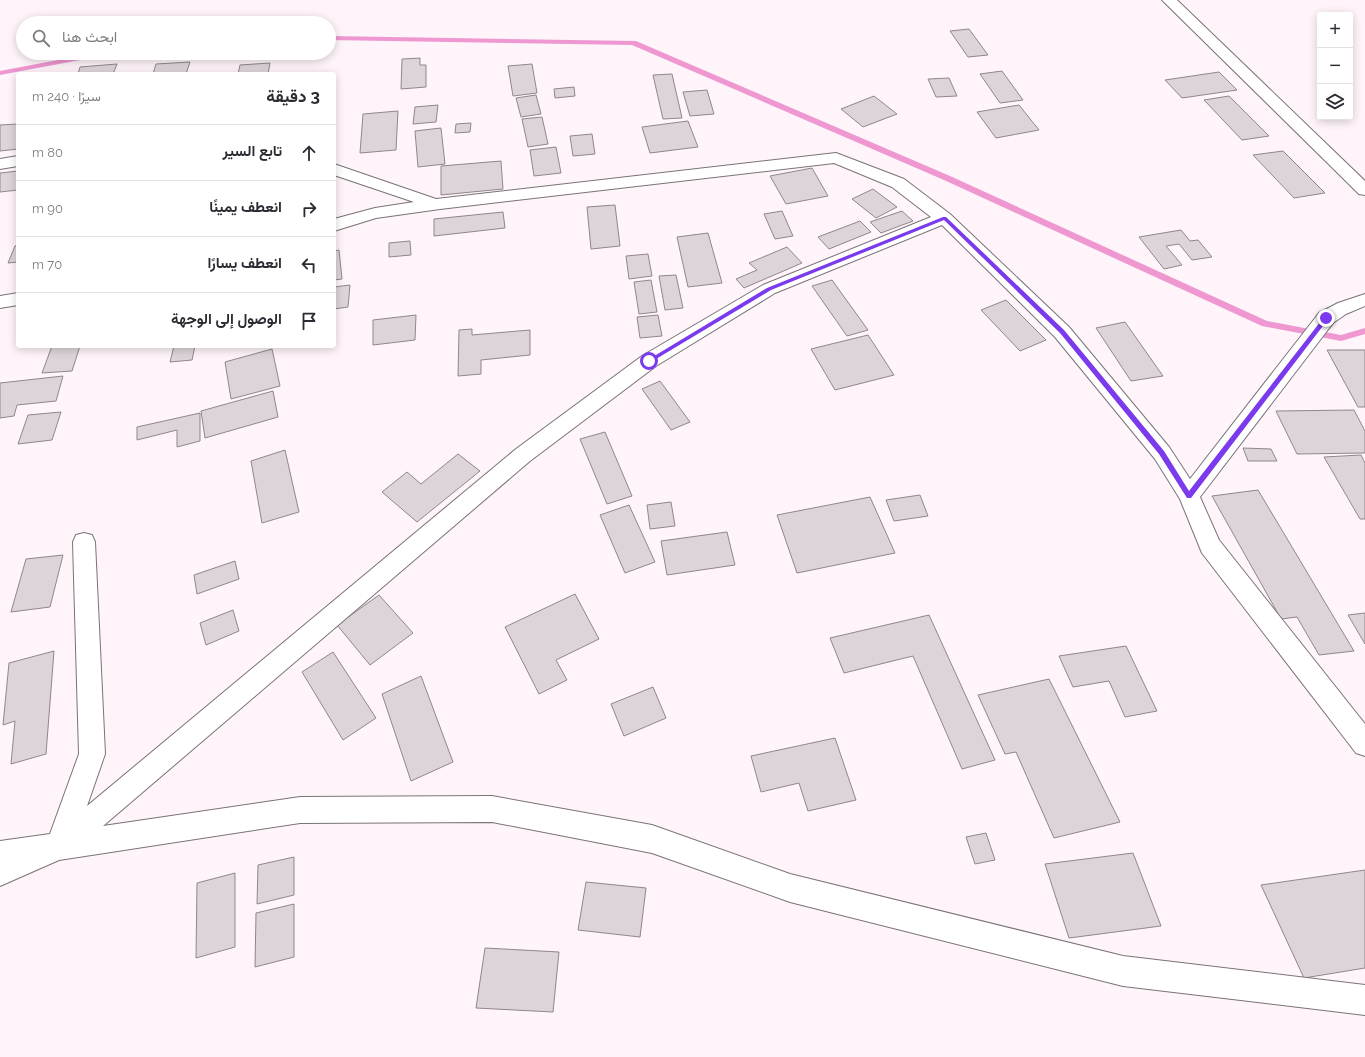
<!DOCTYPE html>
<html lang="ar">
<head>
<meta charset="utf-8">
<style>
  :root { --surface:#fff; --page:#f7f7f7; --text:#2b2b33; --muted:#7c7c81; --line:#e1e1e2 }
  body { margin:0; font-family:Raleway,Vazirmatn,sans-serif; background:var(--page); color:var(--text); direction:rtl }
  .controls { position:absolute; right:12px; top:12px; display:grid; overflow:hidden; border-radius:4px; box-shadow:0 2px 10px #0003 }
  .controls button { width:36px; height:36px; display:grid; place-items:center; padding:0; border:0; border-bottom:1px solid var(--line); background:var(--surface); color:var(--text); font:20px sans-serif }
  .stop { position:absolute; width:12px; height:12px; margin:-9px; border:3px solid #7c3aed; border-radius:50%; background:#fff }
  .stop.end { background:#7c3aed; border-color:#fff; box-shadow:0 1px 4px #0008 }
  .list { margin:0; padding:0; list-style:none }
  h2 { display:flex; justify-content:space-between; align-items:center; height:52px; margin:0; padding:0 16px; font-size:17px }
  h2 small { font-size:13px; font-weight:400; color:var(--muted) }
  .list li { display:grid; grid-template-columns:26px 1fr auto; gap:12px; align-items:center; box-sizing:border-box; height:56px; padding:0 16px; border-top:1px solid var(--line) }
  .list b { display:block; font-size:15px; white-space:nowrap }
  .list em { font-size:13px; font-style:normal; color:var(--muted) }
  .icon { flex:none; width:22px; height:22px; fill:none; stroke:currentColor; stroke-width:2; stroke-linecap:round; stroke-linejoin:round }
  .map { position:relative; flex:none; width:1365px; height:1057px; overflow:hidden; direction:ltr }
  .search { position:absolute; background:var(--surface); box-shadow:0 2px 10px #0003; left:16px; top:16px; width:320px; height:44px; display:flex; align-items:center; gap:10px; box-sizing:border-box; padding:0 14px; border-radius:22px; color:var(--muted); font-size:15px }
  .panel { position:absolute; background:var(--surface); box-shadow:0 2px 10px #0003; left:16px; top:72px; width:320px; height:276px; border-radius:4px; direction:rtl }
  .map>svg:first-child { display:block }
  .lines { fill:none; stroke-linecap:round; stroke-linejoin:round }
  .stream { fill:#ee97d0; fill-rule:evenodd }
  .building { fill:#ddd4d9; stroke:#8f878c }
  .minor-casing { stroke:#7a7277; stroke-width:2 }
  .minor { fill:#fff; fill-rule:evenodd }
  .route { fill:#7c3aed }
</style>
</head>
<body>
<div class="map">
<svg width="1365" height="1057" viewBox="0 0 1365 1057">
  <rect width="100%" height="100%" fill="#fef4fa"/>
  <g class="lines">
    <path class="stream" d="M329 36 636 41 950 176 1267 321 1341 335 1365 328V334L1341 341 1262 326 944 180 632 45 329 40Z
      M95 53H111L107 55 0 75V71Z"/>
  </g>
  <path class="building" d="M969 29 988 55 968 57 950 31Z
    M420 58V65H426V87L401 89 402 59Z
    M190 62 186 74H153L156 64Z
    M270 63 268 74H238L240 65Z
    M117 64 113 74H78L80 67Z
    M532 64 537 93 513 96 508 66Z
    M1002 71 1023 100 1000 103 980 74Z
    M1219 72 1237 90 1182 98 1165 80Z
    M672 74 682 118 663 119 653 75Z
    M949 78 957 96 936 97 928 79Z
    M574 87 575 96 555 98 554 89Z
    M707 90 714 114 690 116 683 92Z
    M536 95 541 114 521 117 516 98Z
    M874 96 897 114 863 127 841 109Z
    M1229 96 1269 136 1242 140 1204 100Z
    M438 105 436 122 413 124 415 107Z
    M1019 105 1039 130 996 138 977 112Z
    M398 111 396 150 360 153 363 114Z
    M542 117 548 144 528 147 522 119Z
    M688 121 698 147 650 153 642 127Z
    M471 123 470 132 455 133 456 124Z
    M18 124V149L0 151V125Z
    M441 128 445 164 418 167 415 131Z
    M592 134 595 154 573 156 570 136Z
    M556 147 561 173 534 176 530 150Z
    M1283 151 1325 193 1294 198 1253 155Z
    M501 161 503 189 441 195V166Z
    M812 168 828 196 786 204 770 176Z
    M18 171V190L0 192V173Z
    M873 189 897 207 876 218 852 199Z
    M615 205 620 246 591 249 587 207Z
    M782 211 793 236 775 239 764 214Z
    M902 211 913 221 881 233 870 222Z
    M503 212 505 228 434 236V219Z
    M860 221 871 232 829 249 818 237Z
    M1181 230 1190 241 1198 240 1212 257 1192 260 1179 244 1166 246 1182 265 1164 269 1139 237Z
    M708 233 722 283 688 287 677 237Z
    M410 241 411 255 389 257V243Z
    M18 245V262L8 263 15 246Z
    M787 247 802 263 744 288 736 279 757 270 749 263Z
    M339 250 342 279 334 280V251Z
    M648 254 652 276 629 279 626 256Z
    M676 275 683 308 665 310 659 276Z
    M651 280 657 312 639 314 634 282Z
    M832 280 868 330 847 336 812 286Z
    M350 285 348 307 334 309V287Z
    M1006 300 1046 340 1020 351 981 310Z
    M416 315 415 340 373 345V320Z
    M658 315 662 336 640 338 637 317Z
    M1125 322 1163 376 1131 381 1096 328Z
    M472 329V335L530 330V355L481 360V374L458 376 459 330Z
    M868 335 894 375 835 390 811 349Z
    M52 346H80L72 371 42 373Z
    M174 346H195L192 360 170 362Z
    M272 349 280 386 231 399 225 362Z
    M1327 350H1365V407H1358Z
    M63 376 56 401 17 405 14 416 0 418V383Z
    M660 381 690 422 671 430 642 389Z
    M273 391 278 417 205 438 201 411Z
    M1354 410 1365 431V453L1297 454 1276 411Z
    M61 412 52 440 18 444 28 415Z
    M200 413V441L177 447V430L137 440V427Z
    M605 432 632 496 607 504 580 439Z
    M1243 448 1271 449 1277 461H1248Z
    M285 450 299 512 262 523 251 461Z
    M458 454 480 471 417 522 382 492 407 472 421 484Z
    M1361 455 1365 463V519H1360L1324 457Z
    M1258 490 1354 651 1319 655 1297 617 1281 619 1212 496Z
    M920 495 928 516 894 521 886 500Z
    M870 497 895 553 797 573 777 515Z
    M671 502 675 526 650 529 647 505Z
    M629 505 655 562 625 573 600 515Z
    M727 532 735 565 667 575 661 541Z
    M63 555 50 607 11 612 26 559Z
    M235 561 239 579 197 594 194 575Z
    M575 594 599 639 556 660 567 680 539 694 505 627Z
    M379 595 413 633 370 665 337 625Z
    M233 610 239 631 206 645 200 623Z
    M1365 613V644L1348 615Z
    M929 615 995 760 962 769 913 656 844 673 830 638Z
    M1126 646 1157 711 1125 717 1109 681 1073 687 1059 656Z
    M54 651 46 754 11 764 15 721 3 725 9 663Z
    M333 652 376 718 343 740 302 672Z
    M421 676 453 762 411 781 382 694Z
    M1049 679 1120 822 1054 838 1016 752 1005 754 978 695Z
    M653 687 666 718 624 736 611 704Z
    M835 738 856 800 808 811 799 783 761 792 751 756Z
    M986 833 995 860 975 864 966 837Z
    M1133 853 1161 926 1069 938 1045 864Z
    M294 857V895L257 904 258 865Z
    M1365 870V968L1304 978 1261 885Z
    M235 873V947L196 958 197 883Z
    M586 882 646 888 640 937 578 930Z
    M294 904V957L255 967 256 913Z
    M485 948 559 952 553 1012 476 1008Z"/>
  <g class="lines">
    <defs>
      <path id="minor" d="M1162 0H1177L1365 181V195L1359 194Z
        M836 153 904 179 950 214 1069 327 1169 447 1190 479 1319 313 1338 303 1365 294V306L1346 314 1333 323 1200 497 1219 540 1365 724V756L1356 753 1202 553 1180 499 1155 459 1055 337 942 225 775 293 656 366 530 461 103 826 300 797 492 796 652 825 790 874 1123 956 1365 985V1015L1123 986 790 902 652 853 492 822 300 823 59 860 0 886V841L50 834 79 754 73 542 76 535 84 533 92 535 95 542 105 754 87 806 516 449 642 356 763 285 931 217 892 187 834 163 440 209 376 218 334 231V219L375 208 414 202 334 175V164L436 199Z
        M18 156V166L0 169V159Z
        M18 293V305L0 308V296Z"/>
    </defs>
    <use href="#minor" class="minor-casing"/>
    <use href="#minor" class="minor"/>
  </g>
  <path class="route" d="M943 217H946L1064 330 1164 451 1189 491 1324 317 1329 318 1191 498H1187L1159 454 1060 333 944 220 771 290 651 362 646 361 767 288Z"/>
</svg>
<div class="controls">
<button>+</button>
<button>−</button>
<button><svg class="icon" aria-label="layers" viewBox="0 0 24 24"><path d="M12 4l9 5-9 5-9-5zM3 14l9 5 9-5"/></svg></button>
</div>
<div class="stop" style="left:649px;top:361px"></div>
<div class="stop end" style="left:1326px;top:318px"></div>
<div class="search"><svg class="icon" aria-label="search" viewBox="0 0 24 24"><circle cx="10" cy="10" r="6"/><path d="M15 15l6 6"/></svg>ابحث هنا</div>
<section class="panel">
<h2>3 دقيقة<small>سيرًا · 240 m</small></h2>
<ul class="list">
<li><svg class="icon" aria-label="ahead" viewBox="0 0 24 24"><path d="M12 20V5M6 11l6-6 6 6"/></svg><div><b>تابع السير</b></div><em>80 m</em></li>
<li><svg class="icon" aria-label="right" viewBox="0 0 24 24"><path d="M7 20v-9h11M14 6l5 5-5 5"/></svg><div><b>انعطف يمينًا</b></div><em>90 m</em></li>
<li><svg class="icon" aria-label="left" viewBox="0 0 24 24"><path d="M17 20v-9H6M10 6l-5 5 5 5"/></svg><div><b>انعطف يسارًا</b></div><em>70 m</em></li>
<li><svg class="icon" aria-label="arrive" viewBox="0 0 24 24"><path d="M6 21V4h12l-3 4 3 4H6"/></svg><div><b>الوصول إلى الوجهة</b></div></li>
</ul>
</section>
</div>
</body>
</html>
